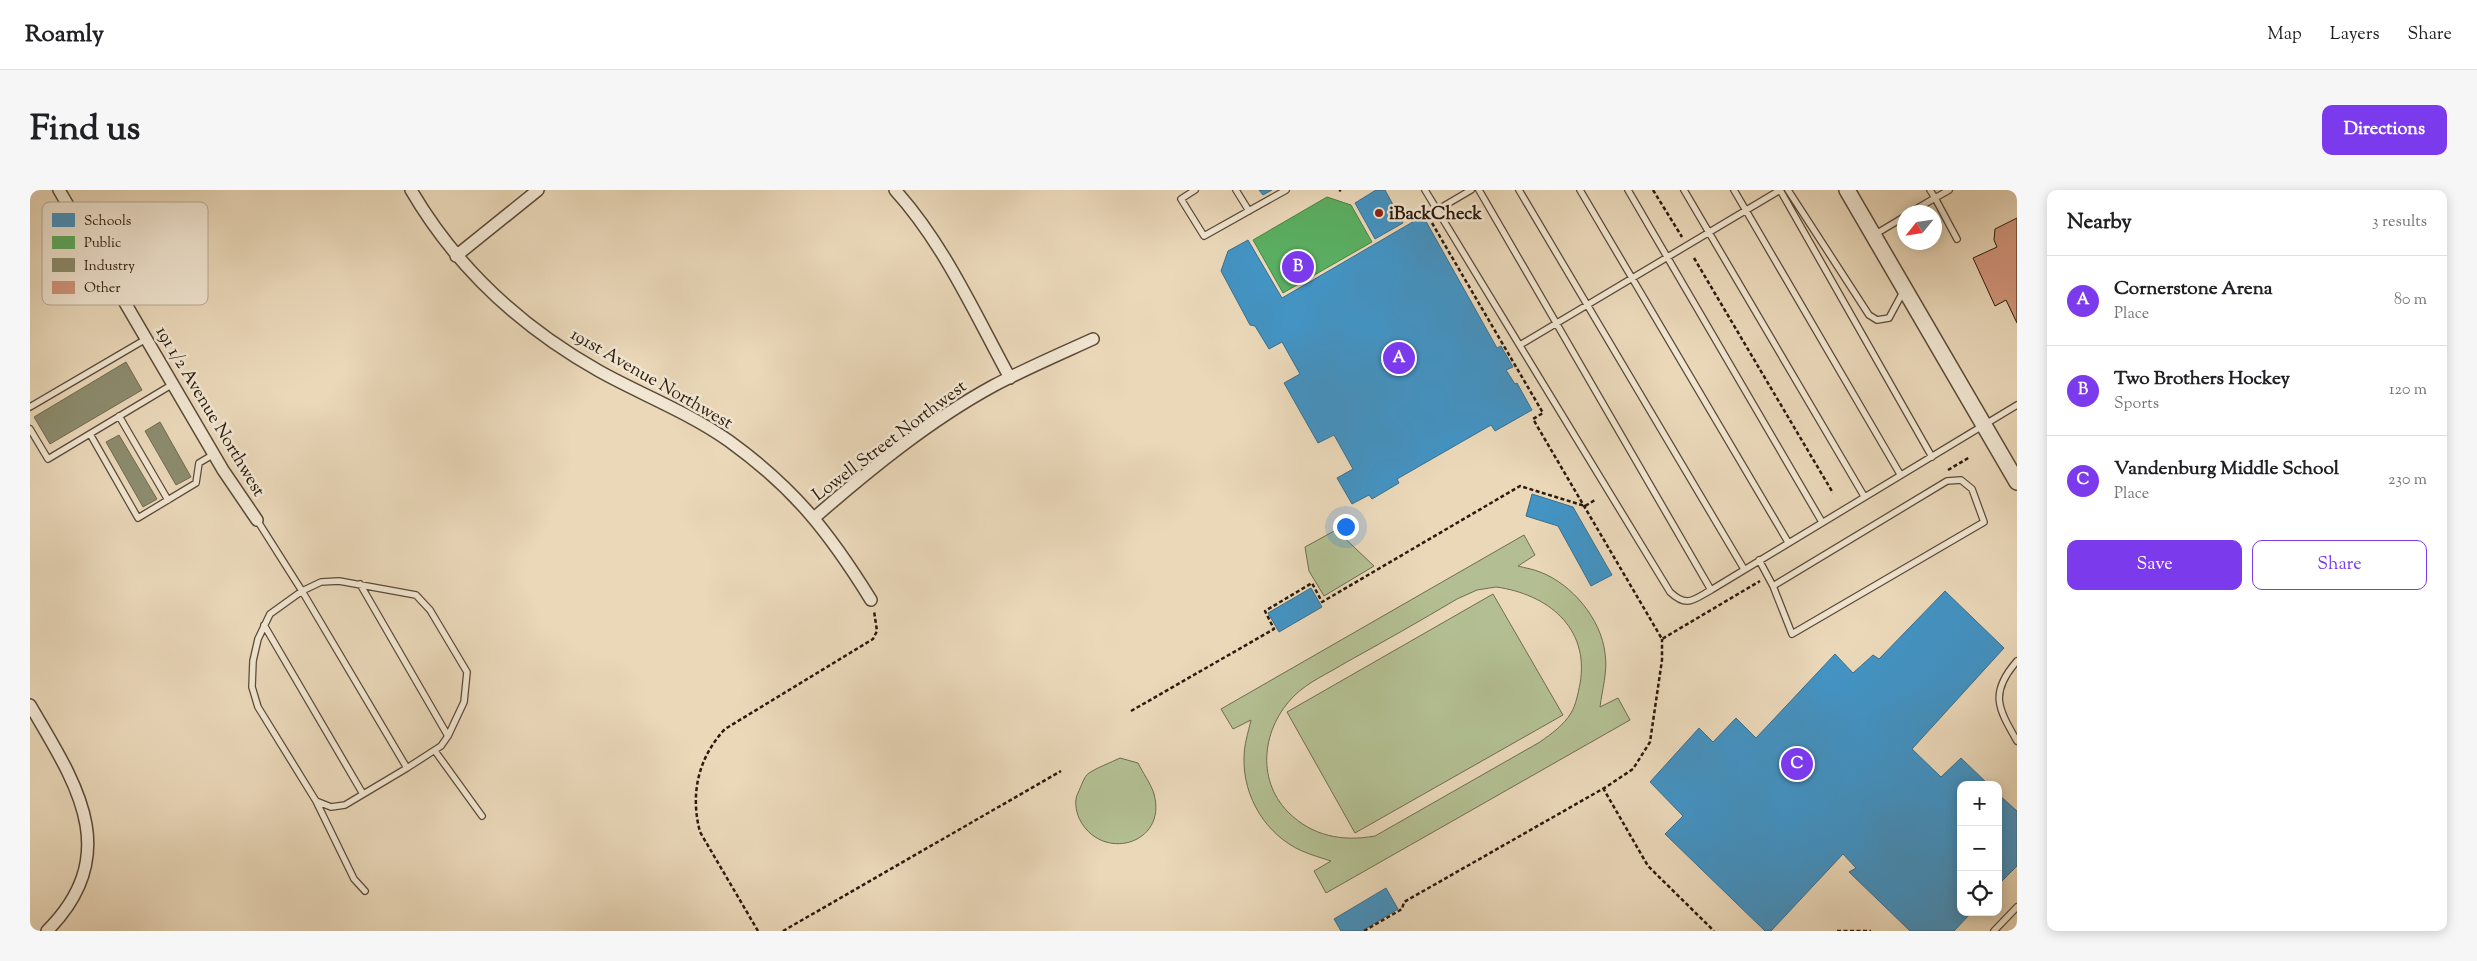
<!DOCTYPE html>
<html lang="en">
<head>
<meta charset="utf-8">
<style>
  :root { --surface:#fff; --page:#f6f6f6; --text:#202124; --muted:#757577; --line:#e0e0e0; --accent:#7c3aed }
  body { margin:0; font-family:"Sorts Mill Goudy",serif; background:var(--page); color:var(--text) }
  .controls { position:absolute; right:15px; bottom:15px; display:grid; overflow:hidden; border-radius:10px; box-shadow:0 2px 12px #0003 }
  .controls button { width:45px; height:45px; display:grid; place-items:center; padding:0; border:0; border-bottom:1px solid var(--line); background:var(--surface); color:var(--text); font:25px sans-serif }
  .compass { position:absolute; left:1867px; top:15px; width:45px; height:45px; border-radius:50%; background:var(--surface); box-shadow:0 2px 12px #0003; rotate:240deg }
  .you { position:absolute; left:1315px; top:336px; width:18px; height:18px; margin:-12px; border:4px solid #fff; border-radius:50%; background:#1a73e8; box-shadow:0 0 0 8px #1a73e833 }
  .badge { display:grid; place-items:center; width:32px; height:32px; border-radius:50%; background:var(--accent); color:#fff; font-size:16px; font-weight:700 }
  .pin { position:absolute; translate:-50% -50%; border:2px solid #fff; box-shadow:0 1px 5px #0006 }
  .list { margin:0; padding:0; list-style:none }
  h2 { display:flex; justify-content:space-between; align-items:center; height:65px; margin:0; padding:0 20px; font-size:21px }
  h2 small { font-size:16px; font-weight:400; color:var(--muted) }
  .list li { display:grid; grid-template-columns:32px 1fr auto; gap:15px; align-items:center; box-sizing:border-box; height:90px; padding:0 20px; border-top:1px solid var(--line) }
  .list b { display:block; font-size:19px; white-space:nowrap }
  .list p { margin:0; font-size:16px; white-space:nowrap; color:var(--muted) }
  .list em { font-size:16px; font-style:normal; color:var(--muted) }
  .actions { display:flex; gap:10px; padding:15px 20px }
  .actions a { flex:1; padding:11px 0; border:1px solid var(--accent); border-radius:10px; text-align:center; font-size:18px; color:var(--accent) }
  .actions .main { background:var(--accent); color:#fff }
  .icon { flex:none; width:28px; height:28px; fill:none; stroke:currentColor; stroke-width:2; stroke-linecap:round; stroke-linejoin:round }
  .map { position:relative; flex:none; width:1987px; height:741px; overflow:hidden; border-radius:10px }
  header { display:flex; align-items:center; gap:30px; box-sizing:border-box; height:70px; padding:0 25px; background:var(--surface); border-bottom:1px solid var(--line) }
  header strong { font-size:24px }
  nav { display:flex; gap:28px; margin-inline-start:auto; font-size:18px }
  .intro { display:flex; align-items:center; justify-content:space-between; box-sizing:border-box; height:120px; padding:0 30px }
  h1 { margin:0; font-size:35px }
  .button { padding:12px 22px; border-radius:10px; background:var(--accent); color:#fff; font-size:18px; font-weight:700 }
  main { display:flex; gap:30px; padding:0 30px }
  aside { flex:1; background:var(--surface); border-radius:10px; box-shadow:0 2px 12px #0003 }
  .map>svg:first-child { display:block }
  .green { fill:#b3bf92; stroke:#6f6c50; fill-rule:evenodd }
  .schools { fill:#4393c3; stroke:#3c6f8c }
  .public { fill:#5aae61; stroke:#4c8248 }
  .industry { fill:#8c8c6e; stroke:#6f6a51 }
  .building { fill:#d2967c; stroke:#2b1a0d }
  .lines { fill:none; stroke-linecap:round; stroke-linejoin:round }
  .service-casing { stroke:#5b4a38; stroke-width:8 }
  .minor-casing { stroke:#5b4a38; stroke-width:14 }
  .tertiary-casing { stroke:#5b4a38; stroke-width:18 }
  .path { stroke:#2b1a0d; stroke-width:2.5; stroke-dasharray:4 2.5; stroke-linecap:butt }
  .service { stroke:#f1e6d2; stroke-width:5.5 }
  .minor { stroke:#f1e6d2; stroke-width:11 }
  .tertiary { stroke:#f1e6d2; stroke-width:15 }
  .poi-dot { fill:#8f2418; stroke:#f1e6d2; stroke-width:2 }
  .labels { text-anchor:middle; stroke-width:5; stroke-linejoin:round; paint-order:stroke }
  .poi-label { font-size:18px; font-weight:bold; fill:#2b1a0d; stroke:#f1e6d2; text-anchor:start }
  .street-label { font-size:18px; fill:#2b1a0d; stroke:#f1e6d2 }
  .key { fill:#f1e6d2; stroke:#b6a997; stroke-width:1 }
  .key-label { font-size:14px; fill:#2b1a0d }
</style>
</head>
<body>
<header>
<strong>Roamly</strong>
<nav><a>Map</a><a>Layers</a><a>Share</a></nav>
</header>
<div class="intro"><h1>Find us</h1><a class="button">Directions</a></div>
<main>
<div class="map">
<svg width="1987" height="741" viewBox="0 0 1987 741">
  <rect width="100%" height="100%" fill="#ead8b9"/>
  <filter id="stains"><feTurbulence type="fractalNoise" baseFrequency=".004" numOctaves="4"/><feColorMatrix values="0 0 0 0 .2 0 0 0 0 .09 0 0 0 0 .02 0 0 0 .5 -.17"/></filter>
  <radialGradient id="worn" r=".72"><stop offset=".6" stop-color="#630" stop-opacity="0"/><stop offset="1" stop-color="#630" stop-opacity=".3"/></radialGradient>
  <path class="green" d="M1306 340 1344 376 1294 406 1279 381 1275 357Z
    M1494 345 1505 365 1488 376C1495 378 1503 379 1510 382 1542 394 1571 429 1575 463 1578 481 1572 500 1570 517L1588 508 1600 530 1296 703 1284 681 1301 671C1292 668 1281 665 1272 661 1236 645 1213 607 1214 568 1214 555 1218 543 1221 530L1203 539 1191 519ZM1466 397C1517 404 1560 437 1550 494 1548 503 1546 515 1541 523 1534 535 1521 544 1510 552L1345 646C1312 652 1282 646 1258 622 1225 588 1233 537 1264 506 1278 492 1299 483 1315 473 1353 452 1390 431 1427 409L1447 400Z
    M1463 404 1533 525 1325 643 1257 522Z
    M1090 568 1108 573C1113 583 1121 594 1124 604 1138 655 1070 673 1049 628 1046 621 1044 610 1048 603 1051 597 1054 586 1059 583 1068 577 1080 573 1090 568Z"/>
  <path class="schools" d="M1229 0H1242L1233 5Z
    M1346 0H1355L1373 33 1345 49 1325 13Z
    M1393 26 1467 158 1471 156 1483 177 1476 180 1485 194 1487 193 1502 220 1465 241 1461 235 1367 289 1369 293 1342 309 1339 305 1322 314 1307 288 1323 279 1304 245 1288 253 1254 193 1270 184 1252 152 1239 159 1225 136 1220 135 1191 81 1198 61 1218 50 1252 108Z
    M1502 304 1543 317 1582 385 1561 396 1528 336 1496 326Z
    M1281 398 1292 417 1249 442 1238 423Z
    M1915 401 1974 458 1882 559 1911 587 1931 568 1959 595H1931V722H1942L1924 741H1880L1819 682 1826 678 1813 664 1741 741H1735L1635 644 1653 626 1620 592 1669 538 1683 552 1706 528 1726 548 1805 464 1823 483 1843 465 1849 469Z
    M1968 604 1987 621V676L1968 695Z
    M1356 698 1368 719 1332 741H1311L1304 729Z"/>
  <path class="public" d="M1297 7 1321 15 1342 52 1253 103 1223 50Z"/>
  <path class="industry" d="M96 172 112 200 20 254 4 227Z
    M130 232 161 287 146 295 115 241Z
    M89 245 127 309 113 317 76 252Z"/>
  <path class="building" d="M1987 28V133L1976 110 1965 116 1943 68 1967 57 1964 50 1965 39Z"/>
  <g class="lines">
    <defs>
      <path id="service" d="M1165 0 1151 9 1174 46 1256 0
        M1206 0 1219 21
        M1395 0 1640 402C1657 418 1663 410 1681 400L1987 215
        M1449 0 1681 400
        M1489 0 1714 379
        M1550 0 1758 352
        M1598 0 1792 332
        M1654 0 1834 306
        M1704 0 1870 284
        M1750 0 1902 267
        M1758 0 1839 125 1847 130 1859 128 1873 102
        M1919 0 1905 8 1927 49
        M1407 20 1441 0
        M1881 22 1905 8 1900 0
        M1844 45 1874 27
        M1490 155 1750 0
        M0 217 116 149
        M89 226 138 310
        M0 239 18 269 143 194
        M60 244 108 328 166 293 169 273 184 264
        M1931 290 1942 299 1954 332 1762 444 1743 396 1917 291Z
        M227 330 272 401 377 578 411 556 418 546 434 512 437 482 400 420 386 405 309 391 291 392 272 401 240 424 228 449 223 471 222 497 228 517 286 611 301 617 315 615 377 578
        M1729 370 1743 396
        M330 394 418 546
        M234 435 333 604
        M1987 471C1959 503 1968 518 1987 551
        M405 561 452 626
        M286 611 324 689 335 701
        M1964 741 1987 717"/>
      <path id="minor" d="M29 0 193 280 227 330
        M381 0C426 77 491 137 569 181 612 205 658 222 699 251 764 298 799 342 841 410
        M865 0C914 54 945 124 980 188
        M426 66 508 0
        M784 328C839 280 899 231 963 196 995 179 1030 164 1063 149
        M0 515C45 592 95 663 17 741"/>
      <path id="tertiary" d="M1817 0 1987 292"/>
    </defs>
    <use href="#service" class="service-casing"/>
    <use href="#minor" class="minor-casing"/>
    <use href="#tertiary" class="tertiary-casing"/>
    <path class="path" d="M1623 0 1652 47
      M1309 1 1311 0
      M1402 33 1513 223 1503 229 1632 449 1730 391
      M1664 68 1803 303
      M1918 280 1940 267
      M1101 521 1244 439 1235 421 1282 393 1292 412 1490 296 1555 316 1565 310
      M1573 598 1618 676 1684 741
      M728 741 670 642C660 604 668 568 695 539L843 449 847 441 844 421
      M753 741 1031 581
      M1334 741 1372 719 1374 712 1576 597 1603 579 1620 552 1632 470V449
      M1807 741H1841"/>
    <use href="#service" class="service"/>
    <use href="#minor" class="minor"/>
    <use href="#tertiary" class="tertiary"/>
  </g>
  <circle class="poi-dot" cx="1349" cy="23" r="5"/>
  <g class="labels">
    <g class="poi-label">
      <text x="1359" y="29">iBackCheck</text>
    </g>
    <g class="street-label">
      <text transform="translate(622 188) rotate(30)" y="6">191st Avenue Northwest</text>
      <text transform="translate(181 221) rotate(59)" y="6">191 1/2 Avenue Northwest</text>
      <text transform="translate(859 250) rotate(-37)" y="6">Lowell Street Northwest</text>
    </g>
  </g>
  <rect x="12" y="12" width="166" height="103" rx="8" class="key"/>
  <rect x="22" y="23" width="23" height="14" fill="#4393c3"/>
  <rect x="22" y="46" width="23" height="13" fill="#5aae61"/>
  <rect x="22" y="68" width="23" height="14" fill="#8c8c6e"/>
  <rect x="22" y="91" width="23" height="13" fill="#d2967c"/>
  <g class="key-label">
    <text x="54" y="35">Schools</text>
    <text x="54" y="57">Public</text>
    <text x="54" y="80">Industry</text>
    <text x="54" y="102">Other</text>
  </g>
  <rect width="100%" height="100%" filter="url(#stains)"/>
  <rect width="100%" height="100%" fill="url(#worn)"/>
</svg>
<div class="controls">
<button>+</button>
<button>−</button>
<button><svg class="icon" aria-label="locate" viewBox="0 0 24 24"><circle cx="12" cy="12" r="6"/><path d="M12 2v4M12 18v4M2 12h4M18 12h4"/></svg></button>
</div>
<svg class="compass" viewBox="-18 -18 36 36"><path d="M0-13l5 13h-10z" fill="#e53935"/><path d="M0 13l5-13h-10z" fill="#757577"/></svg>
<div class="you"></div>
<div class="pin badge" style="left:1369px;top:168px">A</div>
<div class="pin badge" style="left:1268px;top:77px">B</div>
<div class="pin badge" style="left:1767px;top:574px">C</div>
</div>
<aside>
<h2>Nearby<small>3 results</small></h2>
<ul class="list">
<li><span class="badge">A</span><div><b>Cornerstone Arena</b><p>Place</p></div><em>80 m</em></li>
<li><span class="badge">B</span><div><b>Two Brothers Hockey</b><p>Sports</p></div><em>120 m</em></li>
<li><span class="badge">C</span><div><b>Vandenburg Middle School</b><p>Place</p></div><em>230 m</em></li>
</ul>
<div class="actions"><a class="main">Save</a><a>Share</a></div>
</aside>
</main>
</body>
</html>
